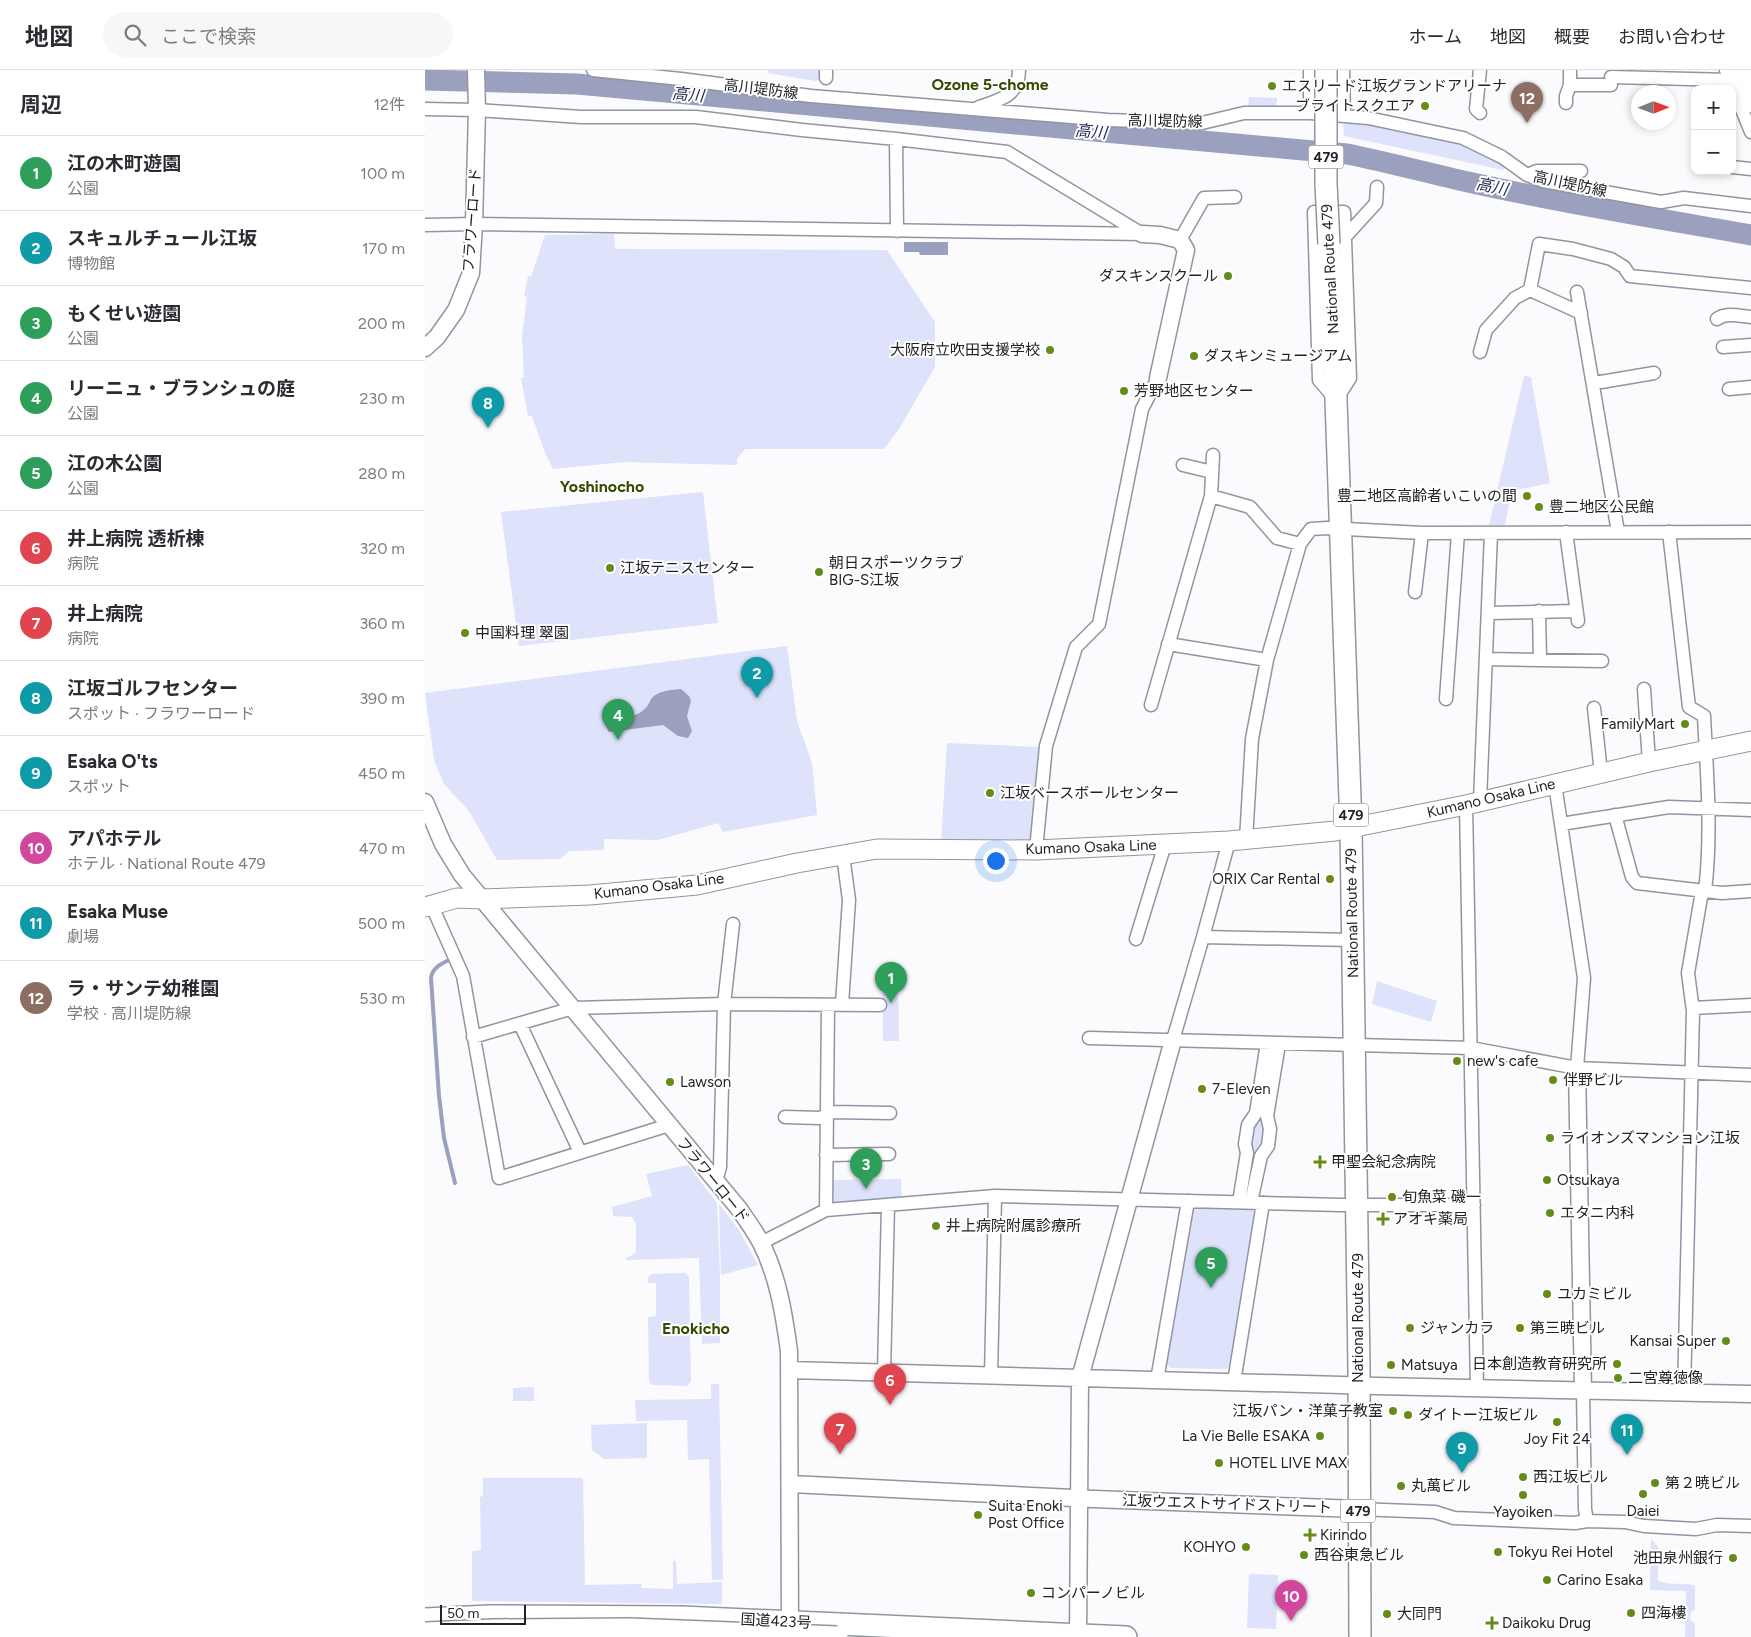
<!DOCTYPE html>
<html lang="ja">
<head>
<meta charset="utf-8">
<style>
  :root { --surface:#fff; --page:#f7f7f7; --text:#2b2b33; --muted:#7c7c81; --line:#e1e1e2; --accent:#111827 }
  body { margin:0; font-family:Figtree,"Noto Sans JP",sans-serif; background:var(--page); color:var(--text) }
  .controls { position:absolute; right:15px; top:15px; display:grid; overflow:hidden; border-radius:10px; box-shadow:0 2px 8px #0003 }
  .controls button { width:45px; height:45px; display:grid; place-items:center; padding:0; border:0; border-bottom:1px solid var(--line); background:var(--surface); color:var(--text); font:25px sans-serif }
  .compass { position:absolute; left:1206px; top:15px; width:45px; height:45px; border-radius:50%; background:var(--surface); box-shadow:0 2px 8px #0003; rotate:89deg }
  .scale { position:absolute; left:15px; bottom:12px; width:86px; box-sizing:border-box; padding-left:5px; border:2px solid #222328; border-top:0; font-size:14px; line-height:18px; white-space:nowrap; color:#222328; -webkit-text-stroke:4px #fff; paint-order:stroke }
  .you { position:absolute; left:570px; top:790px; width:18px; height:18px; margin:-12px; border:4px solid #fff; border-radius:50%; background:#1a73e8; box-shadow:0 0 0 8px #1a73e833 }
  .badge { display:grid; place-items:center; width:32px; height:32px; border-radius:50%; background:var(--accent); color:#fff; font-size:16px; font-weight:700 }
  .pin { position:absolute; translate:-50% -41px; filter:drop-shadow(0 1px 2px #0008) }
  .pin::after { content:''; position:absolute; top:26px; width:18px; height:15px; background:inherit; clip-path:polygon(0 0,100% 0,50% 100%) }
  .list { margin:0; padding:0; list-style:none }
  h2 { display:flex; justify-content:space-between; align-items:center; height:65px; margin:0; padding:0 20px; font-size:21px }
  h2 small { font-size:16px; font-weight:400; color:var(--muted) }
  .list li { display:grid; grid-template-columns:32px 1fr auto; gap:15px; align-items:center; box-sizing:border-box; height:75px; padding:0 20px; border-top:1px solid var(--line) }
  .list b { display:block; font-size:19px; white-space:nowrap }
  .list p { margin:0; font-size:16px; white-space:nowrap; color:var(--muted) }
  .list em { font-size:16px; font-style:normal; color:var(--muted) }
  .icon { flex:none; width:28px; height:28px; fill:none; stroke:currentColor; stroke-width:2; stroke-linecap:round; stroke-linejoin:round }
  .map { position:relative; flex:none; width:1326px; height:1567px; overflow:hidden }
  header { display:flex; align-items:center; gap:30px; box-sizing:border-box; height:70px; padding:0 25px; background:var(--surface); border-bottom:1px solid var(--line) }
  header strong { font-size:24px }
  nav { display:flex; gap:28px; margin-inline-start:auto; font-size:18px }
  .search { width:350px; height:45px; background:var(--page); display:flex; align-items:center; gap:12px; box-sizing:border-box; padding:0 18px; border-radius:28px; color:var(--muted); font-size:19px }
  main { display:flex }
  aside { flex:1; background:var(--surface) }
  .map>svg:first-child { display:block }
  .green { fill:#dee2fa }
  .water { fill:#9aa0bd }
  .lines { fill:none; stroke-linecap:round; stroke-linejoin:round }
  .stream { stroke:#9aa0bd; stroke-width:4 }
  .river { stroke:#9aa0bd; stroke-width:21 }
  .minor-casing { stroke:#9295a1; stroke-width:15 }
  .tertiary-casing { stroke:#9295a1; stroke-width:19 }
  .secondary-casing { stroke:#9295a1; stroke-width:21 }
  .trunk-casing { stroke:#9295a1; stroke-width:24 }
  .motorway-casing { stroke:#9295a1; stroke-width:26 }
  .minor { stroke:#fff; stroke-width:12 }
  .tertiary { stroke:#fff; stroke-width:16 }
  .secondary { stroke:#fff; stroke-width:19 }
  .trunk { stroke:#fff; stroke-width:21 }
  .motorway { stroke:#fff; stroke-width:24 }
  .trunk-bridge-casing { stroke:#9295a1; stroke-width:24; stroke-linecap:butt }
  .trunk-bridge { stroke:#fff; stroke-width:21 }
  .poi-dot { fill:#668c17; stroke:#fff; stroke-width:2 }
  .labels { text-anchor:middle; stroke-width:4; stroke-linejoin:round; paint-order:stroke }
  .shield { fill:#fff; stroke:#646568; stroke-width:1 }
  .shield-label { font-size:14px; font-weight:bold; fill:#222328 }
  .poi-label { font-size:15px; fill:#222328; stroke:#fff; text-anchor:start }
  .street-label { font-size:15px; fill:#222328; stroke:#fff }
  .neighbourhood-label { font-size:16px; font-weight:bold; fill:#344c00; stroke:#fff }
  .water-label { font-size:16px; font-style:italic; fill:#252952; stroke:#fff }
</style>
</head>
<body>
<header>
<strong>地図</strong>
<div class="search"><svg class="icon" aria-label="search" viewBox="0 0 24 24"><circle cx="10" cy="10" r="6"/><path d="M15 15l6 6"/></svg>ここで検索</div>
<nav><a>ホーム</a><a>地図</a><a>概要</a><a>お問い合わせ</a></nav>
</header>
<main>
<aside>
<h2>周辺<small>12件</small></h2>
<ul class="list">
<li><span class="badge" style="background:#2e9e5b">1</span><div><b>江の木町遊園</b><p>公園</p></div><em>100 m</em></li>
<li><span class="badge" style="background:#0f9aa8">2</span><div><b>スキュルチュール江坂</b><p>博物館</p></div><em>170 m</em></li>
<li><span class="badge" style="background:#2e9e5b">3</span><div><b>もくせい遊園</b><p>公園</p></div><em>200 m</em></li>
<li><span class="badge" style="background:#2e9e5b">4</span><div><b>リーニュ・ブランシュの庭</b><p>公園</p></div><em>230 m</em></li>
<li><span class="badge" style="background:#2e9e5b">5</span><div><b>江の木公園</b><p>公園</p></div><em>280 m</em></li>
<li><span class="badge" style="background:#e0444e">6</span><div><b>井上病院 透析棟</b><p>病院</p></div><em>320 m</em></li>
<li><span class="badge" style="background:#e0444e">7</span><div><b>井上病院</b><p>病院</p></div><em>360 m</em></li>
<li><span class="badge" style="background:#0f9aa8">8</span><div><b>江坂ゴルフセンター</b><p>スポット · フラワーロード</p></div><em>390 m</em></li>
<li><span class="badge" style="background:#0f9aa8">9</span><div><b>Esaka O'ts</b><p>スポット</p></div><em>450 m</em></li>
<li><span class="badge" style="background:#d1479c">10</span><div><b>アパホテル</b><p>ホテル · National Route 479</p></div><em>470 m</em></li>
<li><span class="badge" style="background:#0f9aa8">11</span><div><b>Esaka Muse</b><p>劇場</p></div><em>500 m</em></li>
<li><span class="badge" style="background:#8d6e63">12</span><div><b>ラ・サンテ幼稚園</b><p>学校 · 高川堤防線</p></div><em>530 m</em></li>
</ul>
</aside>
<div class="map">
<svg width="1326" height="1567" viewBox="0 0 1326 1567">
  <rect width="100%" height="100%" fill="#fbfbfe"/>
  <path class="green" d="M343 0H395L394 10 391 11 343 3Z
    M824 27 852 28 851 39 823 38Z
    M918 52 943 54 1017 69 1038 75 1080 94 1078 100 919 66Z
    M189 164 190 179 462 180 510 252V297L474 359 459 379H320L312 389V395L200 392 128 399 120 383 107 346H103L96 308 99 307 97 266 102 227 99 226 103 206 106 207 120 165Z
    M1099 306 1106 307 1125 413 1087 421 1080 455H1064Z
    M278 422 293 553 94 576 76 442Z
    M362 576 372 651 387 693 392 745 298 762 293 753 233 770 179 769V780L144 781 135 789 72 790 44 741 19 714 9 690 0 623Z
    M522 673 616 677 607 769 602 773H516Z
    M457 894H473L474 971H458Z
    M952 911 1012 931 1006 952 947 934Z
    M833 1048 837 1049C840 1062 839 1070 833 1082L828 1081C825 1069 827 1060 833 1048Z
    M263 1095 292 1133 295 1204V1273L277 1274 274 1188 201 1190V1188L211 1183V1154L207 1147 188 1146 187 1137 227 1126 221 1104Z
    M476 1109 477 1129 410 1134 405 1131 406 1110Z
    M294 1134 314 1160 333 1195 296 1205Z
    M772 1136 827 1137 832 1143 806 1295 801 1299 746 1298 740 1293 766 1140Z
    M260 1203 264 1207 266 1311 262 1316 227 1315 224 1312 223 1247 231 1246V1213H223V1208L226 1204Z
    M286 1314H294L298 1510H287L284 1389 263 1390 262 1350 211 1351 210 1330 286 1329Z
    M109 1317V1331H88V1318Z
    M222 1353V1388L179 1389 167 1380 166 1355Z
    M58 1408H158L160 1515 217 1514 216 1518 248 1519V1491H251L252 1514 297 1512V1534L47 1531V1481L56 1480 55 1427 58 1426Z
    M1226 1469 1234 1478 1233 1510C1244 1517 1259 1511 1270 1516V1540L1266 1542 1265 1547 1266 1551 1270 1553V1567H1260L1261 1521 1225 1520Z
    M824 1504 853 1505 851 1559 822 1558Z"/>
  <path class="water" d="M479 172H523V185H495L494 182H479Z
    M256 619 264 626 266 631 262 646 267 661 263 668 253 666 238 655 184 662C179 654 177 643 183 634L186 635 191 644C202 649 215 646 223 635 225 632 225 629 229 626 237 620 247 620 256 619Z"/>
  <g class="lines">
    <path class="stream" d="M24 890C16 894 7 898 6 908L14 1026 19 1068 30 1113"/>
    <path class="river" d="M0 10 152 14 922 84C962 92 1003 103 1043 112 1137 133 1232 148 1326 165"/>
    <defs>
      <path id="minor" d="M168 0 256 9 386 26 683 50 777 53 819 43H885L943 48 1038 68 1077 87 1102 105 1118 111 1236 132 1259 128 1326 136
        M918 0 919 46
        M1055 0 1051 39 1055 43
        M1301 0 1326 62
        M1186 7 1305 10
        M401 8V0
        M1145 15H1186
        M1141 33V26L1145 15V0
        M554 37C575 30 594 26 594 0
        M0 39 52 40 156 47H271L377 60 471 69 582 82 717 164
        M885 43V0
        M471 69 472 161
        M1307 97 1326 99
        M1102 105 1112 101H1156
        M889 142H919L925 308 911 330 894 310Z
        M0 155 49 154 717 164
        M920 167 951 133 952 117
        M755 170 779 128 810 127
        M1105 220 1114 174 1148 179 1186 189 1199 197 1205 206 1326 218
        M1152 222 1193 462
        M1292 249C1301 242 1315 246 1326 247
        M1298 277 1326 275
        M1055 282 1061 260 1090 228 1105 220 1156 243
        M1167 310 1176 312 1229 303
        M1304 319 1326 317
        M758 395 787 402
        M786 426 825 437 852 468 875 474
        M1141 462 1153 551
        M1244 462 1264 637 1279 646C1282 705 1287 763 1280 821L1276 827 1263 903 1268 941 1259 1323
        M990 522 997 463
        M1114 541 1115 590
        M1063 543 1151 541
        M743 574 842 590
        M1061 589 1177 591
        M1219 619 1224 692
        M1021 629 1033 463
        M726 635 786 426 788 385
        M1169 638 1176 703
        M1130 714 1159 908 1152 998
        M1055 731 1066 463
        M1041 735 1052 1319
        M1190 745 1207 807 1212 813 1297 823 1326 821
        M1136 754 1244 737 1326 740
        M821 770 827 669 842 590 875 474 886 459 902 458 997 463 1326 462
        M611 780 621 676 651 577 674 554 717 339 733 308
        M6 834 38 906 74 1108 244 1055
        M778 867 927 870
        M711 869 740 774
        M417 934 424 830 418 785
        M1268 938 1326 935
        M95 954 155 1082
        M48 967 148 938 299 934 455 935
        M664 968 1046 978 1152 998 1326 1005
        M748 970 778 867 804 771
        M360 1047 395 1048 407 1042 465 1043
        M401 1085 464 1084
        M291 1111 295 1097 299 934 308 854
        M814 1132 822 1083 820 1074 823 1055 831 1043 842 973
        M826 1132 836 1086 843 1076 845 1059 842 1046 854 974
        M401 1140 403 935
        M336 1173 401 1140 570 1126 916 1135H1049
        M459 1303 463 1135
        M566 1306 570 1126
        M732 1310 763 1131
        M809 1312 838 1133
        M1158 1321 1160 1439 1162 1451
        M933 1439 1010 1442 1029 1448 1150 1453 1162 1451 1200 1452 1219 1456 1271 1459 1292 1455 1326 1456"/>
      <path id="tertiary" d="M717 164 735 165 755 170 761 180 733 308
        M0 278 12 267 31 240 46 203 49 154 52 40 51 0
        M0 732 18 774 37 805 315 1140C322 1151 330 1161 336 1173 353 1206 359 1244 364 1281L365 1562
        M1152 998 1158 1321
        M364 1300 952 1316 1326 1324
        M366 1414 669 1429 933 1439
        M653 1567 655 1308 748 970"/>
      <path id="secondary" d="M0 837 32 828 57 829 165 825 272 815 372 793 452 779 611 780 804 771 910 761 1041 735 1224 692 1326 671"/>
      <path id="trunk" d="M904 174 911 330 926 758 934 1299 935 1567
        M0 1549 65 1546 257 1547 701 1567"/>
      <path id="motorway" d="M1314 0 1326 30"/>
    </defs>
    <use href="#minor" class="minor-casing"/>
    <use href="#tertiary" class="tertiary-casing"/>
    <use href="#secondary" class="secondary-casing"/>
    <use href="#trunk" class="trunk-casing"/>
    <use href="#motorway" class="motorway-casing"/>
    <use href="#minor" class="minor"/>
    <use href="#tertiary" class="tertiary"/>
    <use href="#secondary" class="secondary"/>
    <use href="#trunk" class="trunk"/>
    <use href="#motorway" class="motorway"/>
    <defs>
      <path id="trunk-bridge" d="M901 0V114L904 174
        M0 1563 68 1560 204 1559 412 1567"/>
    </defs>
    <use href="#trunk-bridge" class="trunk-bridge-casing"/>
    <use href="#trunk-bridge" class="trunk-bridge"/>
  </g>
  <g class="poi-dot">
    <circle cx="847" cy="16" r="5"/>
    <circle cx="1000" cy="36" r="5"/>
    <circle cx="803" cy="206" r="5"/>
    <circle cx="625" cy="280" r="5"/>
    <circle cx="769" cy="286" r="5"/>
    <circle cx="699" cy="321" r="5"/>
    <circle cx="1102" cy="426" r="5"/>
    <circle cx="1114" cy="437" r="5"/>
    <circle cx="185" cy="498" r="5"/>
    <circle cx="394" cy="502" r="5"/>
    <circle cx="40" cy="563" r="5"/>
    <circle cx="1260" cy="654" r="5"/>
    <circle cx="565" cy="723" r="5"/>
    <circle cx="905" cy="809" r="5"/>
    <circle cx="1032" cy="991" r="5"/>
    <circle cx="1128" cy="1010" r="5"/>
    <circle cx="245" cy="1012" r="5"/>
    <circle cx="777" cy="1019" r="5"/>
    <circle cx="1125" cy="1068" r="5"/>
    <path d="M892.5 1084.5h5v5h5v5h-5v5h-5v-5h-5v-5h5z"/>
    <circle cx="1122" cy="1110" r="5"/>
    <circle cx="967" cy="1127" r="5"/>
    <circle cx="1125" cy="1143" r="5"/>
    <path d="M955.5 1141.5h5v5h5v5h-5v5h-5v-5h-5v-5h5z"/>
    <circle cx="511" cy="1156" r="5"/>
    <circle cx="1122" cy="1224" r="5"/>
    <circle cx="985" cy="1258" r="5"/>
    <circle cx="1095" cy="1258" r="5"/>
    <circle cx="1301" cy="1271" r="5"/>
    <circle cx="1192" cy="1294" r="5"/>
    <circle cx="966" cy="1295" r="5"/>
    <circle cx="1193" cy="1308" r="5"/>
    <circle cx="968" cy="1341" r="5"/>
    <circle cx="983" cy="1345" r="5"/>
    <circle cx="1132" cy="1352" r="5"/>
    <circle cx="895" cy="1366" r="5"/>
    <circle cx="794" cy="1393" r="5"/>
    <circle cx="1098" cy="1407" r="5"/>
    <circle cx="1230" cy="1413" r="5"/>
    <circle cx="976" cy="1416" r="5"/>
    <circle cx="1218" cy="1424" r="5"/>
    <circle cx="1098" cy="1425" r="5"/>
    <circle cx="553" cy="1445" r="5"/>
    <path d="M882.5 1457.5h5v5h5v5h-5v5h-5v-5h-5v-5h5z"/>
    <circle cx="821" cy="1477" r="5"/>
    <circle cx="1073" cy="1482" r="5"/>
    <circle cx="879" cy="1485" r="5"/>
    <circle cx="1308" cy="1488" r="5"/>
    <circle cx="1122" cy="1510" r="5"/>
    <circle cx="606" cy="1523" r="5"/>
    <circle cx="1206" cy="1543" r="5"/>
    <circle cx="962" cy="1544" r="5"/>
    <path d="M1064.5 1545.5h5v5h5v5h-5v5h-5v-5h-5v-5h5z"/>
  </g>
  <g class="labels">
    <g class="shield">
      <rect x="883.5" y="75.5" width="35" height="23" rx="4"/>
      <rect x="908.5" y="733.5" width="35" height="23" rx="4"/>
      <rect x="915.5" y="1429.5" width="35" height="23" rx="4"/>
    </g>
    <g class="shield-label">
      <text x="901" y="92">479</text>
      <text x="926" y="750">479</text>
      <text x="933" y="1446">479</text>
    </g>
    <g class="poi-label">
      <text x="857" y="21">エスリード江坂グランドアリーナ</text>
      <text x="990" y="41" text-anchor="end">ブライトスクエア</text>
      <text x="793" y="211" text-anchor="end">ダスキンスクール</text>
      <text x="615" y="285" text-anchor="end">大阪府立吹田支援学校</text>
      <text x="779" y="291">ダスキンミュージアム</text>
      <text x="709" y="326">芳野地区センター</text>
      <text x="1092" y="431" text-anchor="end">豊二地区高齢者いこいの間</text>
      <text x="1124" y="442">豊二地区公民館</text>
      <text x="404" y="498">朝日スポーツクラブ<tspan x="404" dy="17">BIG-S江坂</tspan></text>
      <text x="195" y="503">江坂テニスセンター</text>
      <text x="50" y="568">中国料理 翠園</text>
      <text x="1250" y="659" text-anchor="end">FamilyMart</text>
      <text x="575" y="728">江坂ベースボールセンター</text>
      <text x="895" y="814" text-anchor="end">ORIX Car Rental</text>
      <text x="1042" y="996">new's cafe</text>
      <text x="1138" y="1015">伴野ビル</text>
      <text x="255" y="1017">Lawson</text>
      <text x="787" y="1024">7-Eleven</text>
      <text x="1135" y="1073">ライオンズマンション江坂</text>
      <text x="906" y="1097">甲聖会紀念病院</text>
      <text x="1132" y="1115">Otsukaya</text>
      <text x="977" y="1132">旬魚菜 磯一</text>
      <text x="1135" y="1148">エタニ内科</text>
      <text x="968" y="1154">アオキ薬局</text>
      <text x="521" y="1161">井上病院附属診療所</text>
      <text x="1132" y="1229">ユカミビル</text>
      <text x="995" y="1263">ジャンカラ</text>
      <text x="1105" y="1263">第三暁ビル</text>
      <text x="1291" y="1276" text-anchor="end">Kansai Super</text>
      <text x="1182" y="1299" text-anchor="end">日本創造教育研究所</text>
      <text x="976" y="1300">Matsuya</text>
      <text x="1203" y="1313">二宮尊徳像</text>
      <text x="958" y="1346" text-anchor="end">江坂パン・洋菓子教室</text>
      <text x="993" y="1350">ダイトー江坂ビル</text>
      <text x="885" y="1371" text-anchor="end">La Vie Belle ESAKA</text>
      <text x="1132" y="1374" text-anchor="middle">Joy Fit 24</text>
      <text x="804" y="1398">HOTEL LIVE MAX</text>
      <text x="1108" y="1412">西江坂ビル</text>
      <text x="1240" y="1418">第２暁ビル</text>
      <text x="986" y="1421">丸萬ビル</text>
      <text x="563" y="1441">Suita Enoki<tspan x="563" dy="17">Post Office</tspan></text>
      <text x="1218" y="1446" text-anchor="middle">Daiei</text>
      <text x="1098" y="1447" text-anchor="middle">Yayoiken</text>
      <text x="895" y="1470">Kirindo</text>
      <text x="811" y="1482" text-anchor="end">KOHYO</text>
      <text x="1083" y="1487">Tokyu Rei Hotel</text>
      <text x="889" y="1490">西谷東急ビル</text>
      <text x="1298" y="1493" text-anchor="end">池田泉州銀行</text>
      <text x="1132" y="1515">Carino Esaka</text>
      <text x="616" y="1528">コンパーノビル</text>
      <text x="1216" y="1548">四海樓</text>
      <text x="972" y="1549">大同門</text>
      <text x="1077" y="1558">Daikoku Drug</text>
    </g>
    <g class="street-label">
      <text transform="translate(336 19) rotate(7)" y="5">高川堤防線</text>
      <text transform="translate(740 51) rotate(1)" y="5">高川堤防線</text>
      <text transform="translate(1145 114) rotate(12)" y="5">高川堤防線</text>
      <text transform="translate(47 150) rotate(-86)" y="5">フラワーロード</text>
      <text transform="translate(905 199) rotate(-93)" y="5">National Route 479</text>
      <text transform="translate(1066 728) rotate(-13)" y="5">Kumano Osaka Line</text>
      <text transform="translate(666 777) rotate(-2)" y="5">Kumano Osaka Line</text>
      <text transform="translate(234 816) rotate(-7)" y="5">Kumano Osaka Line</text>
      <text transform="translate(927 843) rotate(-91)" y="5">National Route 479</text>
      <text transform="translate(288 1110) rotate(51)" y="5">フラワーロード</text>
      <text transform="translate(933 1248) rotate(-90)" y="5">National Route 479</text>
      <text transform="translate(802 1434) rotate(2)" y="5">江坂ウエストサイドストリート</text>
      <text transform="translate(351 1551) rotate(3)" y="5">国道423号</text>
    </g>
    <g class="neighbourhood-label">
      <text x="565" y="20">Ozone 5-chome</text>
      <text x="177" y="422">Yoshinocho</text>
      <text x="271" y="1264">Enokicho</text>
    </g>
    <g class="water-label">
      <text transform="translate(263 24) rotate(5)" y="6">高川</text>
      <text transform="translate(666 61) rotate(5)" y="6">高川</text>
      <text transform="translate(1067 116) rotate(11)" y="6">高川</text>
    </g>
  </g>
</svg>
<div class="controls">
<button>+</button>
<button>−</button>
</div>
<svg class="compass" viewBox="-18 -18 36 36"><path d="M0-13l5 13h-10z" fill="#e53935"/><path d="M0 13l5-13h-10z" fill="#7c7c81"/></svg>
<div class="scale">50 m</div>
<div class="you"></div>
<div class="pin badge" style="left:466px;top:933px;background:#2e9e5b">1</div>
<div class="pin badge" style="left:332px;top:628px;background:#0f9aa8">2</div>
<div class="pin badge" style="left:441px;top:1119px;background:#2e9e5b">3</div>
<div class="pin badge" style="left:193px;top:670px;background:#2e9e5b">4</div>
<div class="pin badge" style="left:786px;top:1218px;background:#2e9e5b">5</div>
<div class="pin badge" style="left:465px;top:1335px;background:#e0444e">6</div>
<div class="pin badge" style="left:415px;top:1384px;background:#e0444e">7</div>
<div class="pin badge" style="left:63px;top:358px;background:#0f9aa8">8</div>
<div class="pin badge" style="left:1037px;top:1403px;background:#0f9aa8">9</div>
<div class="pin badge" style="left:866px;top:1551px;background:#d1479c">10</div>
<div class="pin badge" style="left:1202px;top:1385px;background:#0f9aa8">11</div>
<div class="pin badge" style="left:1102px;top:53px;background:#8d6e63">12</div>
</div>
</main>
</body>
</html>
